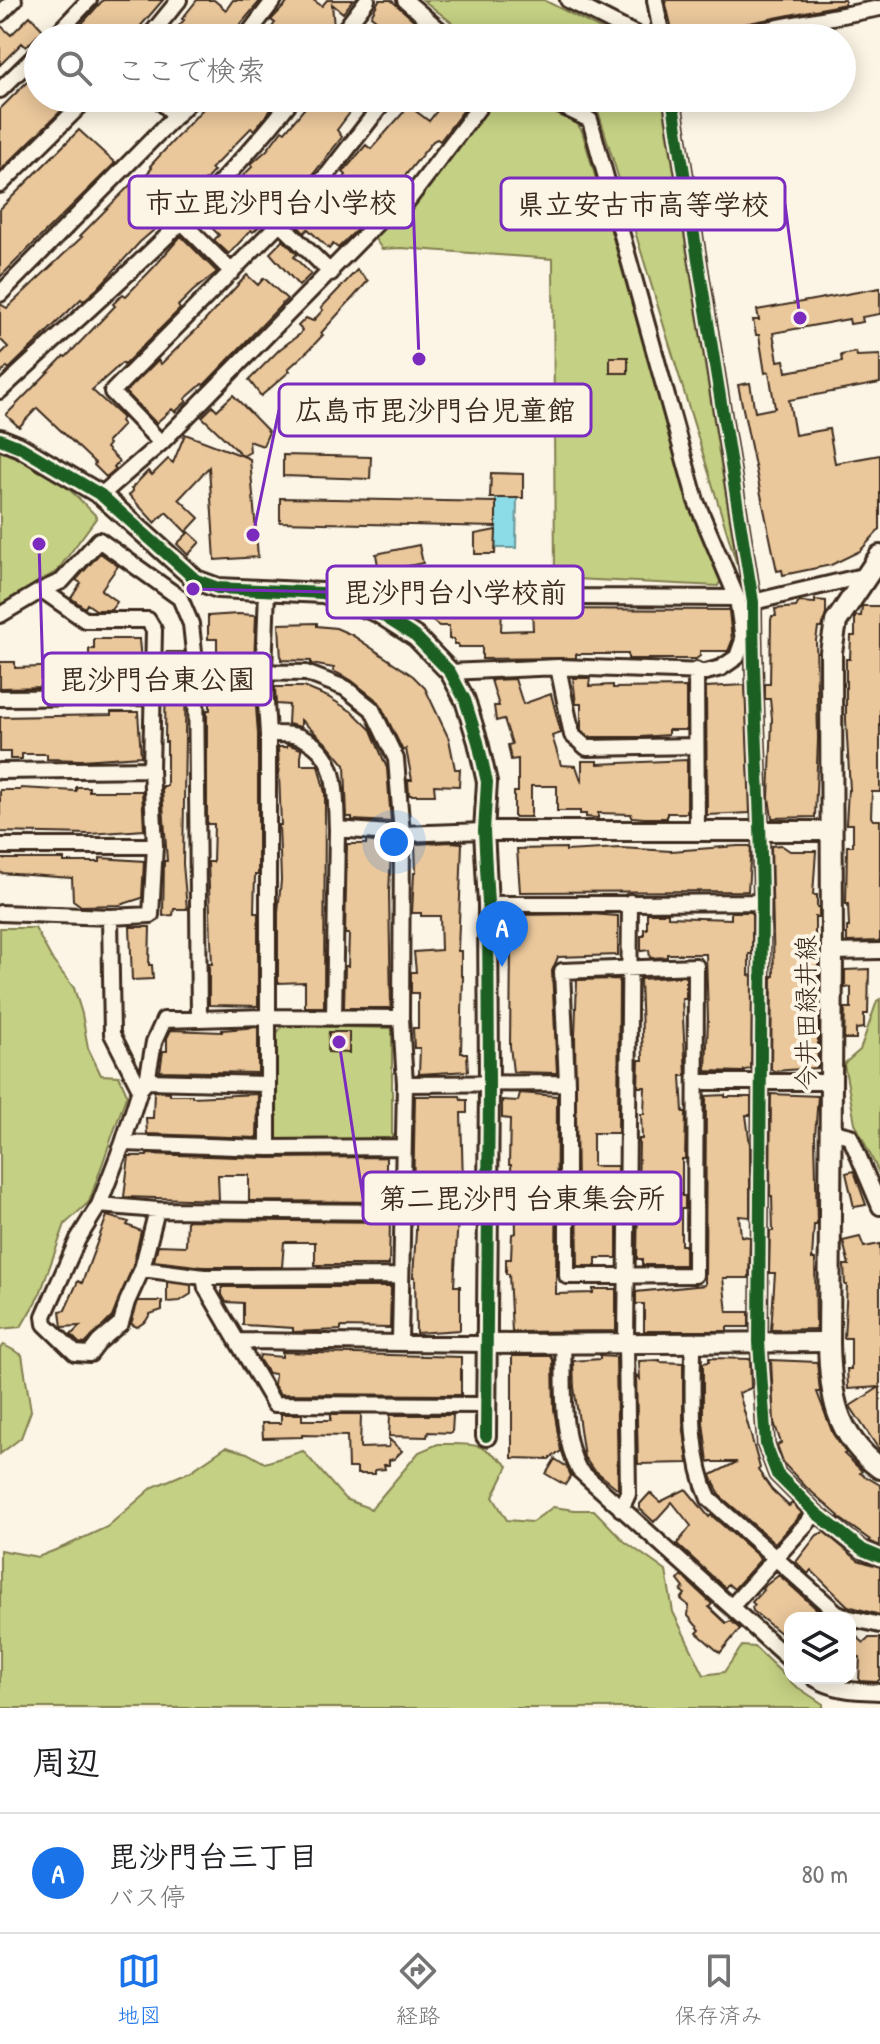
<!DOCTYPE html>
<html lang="ja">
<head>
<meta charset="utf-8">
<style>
  :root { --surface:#fff; --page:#f2f2f2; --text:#202124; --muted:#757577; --line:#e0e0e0; --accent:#1a73e8 }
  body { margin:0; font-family:"Patrick Hand","Klee One",sans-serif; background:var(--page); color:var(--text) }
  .controls { position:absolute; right:24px; bottom:24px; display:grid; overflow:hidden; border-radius:16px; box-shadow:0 4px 20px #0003 }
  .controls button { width:72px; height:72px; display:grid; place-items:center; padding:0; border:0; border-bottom:2px solid var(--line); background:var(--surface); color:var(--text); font:40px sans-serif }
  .you { position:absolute; left:394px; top:842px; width:28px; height:28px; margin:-20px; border:6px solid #fff; border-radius:50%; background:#1a73e8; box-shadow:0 0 0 12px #1a73e833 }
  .badge { display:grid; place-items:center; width:52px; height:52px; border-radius:50%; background:var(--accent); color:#fff; font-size:26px; font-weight:700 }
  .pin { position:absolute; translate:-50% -66px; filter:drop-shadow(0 2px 4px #0008) }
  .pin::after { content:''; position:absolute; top:42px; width:28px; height:24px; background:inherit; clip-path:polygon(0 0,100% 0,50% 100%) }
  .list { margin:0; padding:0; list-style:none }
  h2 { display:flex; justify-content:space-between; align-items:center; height:104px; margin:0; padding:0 32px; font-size:34px }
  h2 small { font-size:26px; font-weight:400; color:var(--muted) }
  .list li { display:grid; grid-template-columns:52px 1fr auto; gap:24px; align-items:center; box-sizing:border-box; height:120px; padding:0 32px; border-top:2px solid var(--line) }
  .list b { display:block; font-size:30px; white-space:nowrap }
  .list p { margin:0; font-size:26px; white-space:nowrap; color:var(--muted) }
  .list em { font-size:26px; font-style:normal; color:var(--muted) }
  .icon { flex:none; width:44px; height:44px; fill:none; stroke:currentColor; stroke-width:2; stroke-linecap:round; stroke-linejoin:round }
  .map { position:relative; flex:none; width:880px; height:1708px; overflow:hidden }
  .search { position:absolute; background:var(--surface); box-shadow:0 4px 20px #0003; left:24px; right:24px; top:24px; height:88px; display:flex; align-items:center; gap:20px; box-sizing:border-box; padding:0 28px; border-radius:44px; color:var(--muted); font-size:30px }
  .sheet { height:224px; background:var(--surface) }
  nav { display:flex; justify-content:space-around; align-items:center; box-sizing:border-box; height:112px; border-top:2px solid var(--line); background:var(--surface); font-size:22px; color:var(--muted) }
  nav a { display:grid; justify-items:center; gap:4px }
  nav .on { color:var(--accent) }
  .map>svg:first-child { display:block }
  .green { fill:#c4d083; stroke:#807d50; stroke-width:2 }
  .water { fill:#8bdce7; stroke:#6b9597; stroke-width:2 }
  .building { fill:#ebc89c; stroke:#3b2a1e; stroke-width:2 }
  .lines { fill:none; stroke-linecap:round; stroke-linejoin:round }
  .minor-casing { stroke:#3b2a1e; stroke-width:20 }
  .tertiary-casing { stroke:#3b2a1e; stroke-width:24 }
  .secondary-casing { stroke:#3b2a1e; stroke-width:26 }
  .minor { stroke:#fcf5e5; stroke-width:14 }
  .tertiary { stroke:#fcf5e5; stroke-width:18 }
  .secondary { stroke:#fcf5e5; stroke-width:20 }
  .cycleway-casing { stroke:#fcf5e5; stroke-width:17 }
  .cycleway { stroke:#1b5e20; stroke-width:12 }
  .labels { text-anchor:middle; stroke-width:8; stroke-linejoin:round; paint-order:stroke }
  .street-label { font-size:26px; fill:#3b2a1e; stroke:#fcf5e5 }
  .leader { fill:none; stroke:#7b2cbf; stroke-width:3 }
  .callout-dot { fill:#7b2cbf; stroke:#fcf5e5; stroke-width:3 }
  .callout { fill:#fcf5e5; stroke:#7b2cbf; stroke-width:3 }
  .callout-label { font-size:28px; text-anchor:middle; font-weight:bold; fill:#3b2a1e }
</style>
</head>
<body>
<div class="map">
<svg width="880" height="1708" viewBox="0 0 880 1708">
  <rect width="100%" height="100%" fill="#fcf5e5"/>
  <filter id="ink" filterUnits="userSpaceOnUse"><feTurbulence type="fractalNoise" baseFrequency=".0125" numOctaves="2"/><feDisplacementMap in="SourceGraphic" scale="16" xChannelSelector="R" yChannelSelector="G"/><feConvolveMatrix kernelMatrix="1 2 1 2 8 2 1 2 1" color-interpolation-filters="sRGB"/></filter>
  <g filter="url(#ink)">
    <path class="green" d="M423 0H544L618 38H462L451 22Z
      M490 98 508 110 522 98H530L574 119 582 131 690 504 723 576 718 586 555 578 553 259 401 248 382 249 375 239 387 219Z
      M570 98H662L737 565 599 114Z
      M0 450C43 464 67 485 97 517L57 571 0 605Z
      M0 928H35L53 961 74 988 82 1014 88 1048 101 1075 119 1076 127 1094 89 1202 65 1224 40 1294 21 1327 0 1329Z
      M880 999V1175L855 1123 844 1064 860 1050 877 1001Z
      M282 1026 392 1028V1141L274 1140 275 1036Z
      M4 1345 22 1355 31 1411 21 1438 0 1454V1348Z
      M438 1444C473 1444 481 1441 508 1466L493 1497 507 1520 532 1522 553 1507 575 1510H594L624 1541 666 1571 673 1612 704 1675 724 1672 742 1646 755 1647 794 1685 823 1704V1708H0V1550L38 1557 68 1545 107 1527 153 1487 191 1471 226 1447 247 1453 265 1463 303 1451 345 1499 371 1509 419 1452Z"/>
    <path class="water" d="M496 498H517L516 548H495Z"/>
    <path class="building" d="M103 0H163L138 29 140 31 136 38H69Z
      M197 0H214L226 10 233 0H261L229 38H168L184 20 182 19Z
      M290 0H313L322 6 327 0H353L343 13 332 4 334 27 332 30 304 32 312 38H264L275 23 271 20Z
      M379 0H391L426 31 420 38H398L371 16Z
      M665 0H845V4L674 38Z
      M30 16 43 30 26 47 22 43 0 65V25L11 35Z
      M38 71V98H74L0 171V109Z
      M213 98H267L275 105 254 130 251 128 215 165 211 169 214 171 182 206 140 242 97 289 83 301 81 299 9 369 7 367 0 374V355L8 347 0 339V304L7 308 82 237 80 236 133 182 137 185 152 168 150 166Z
      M313 98H361L337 130 342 137 311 177 298 190 294 186 275 206 279 209 253 232 251 230 229 254 214 240 219 235 201 217 253 166 251 164 267 150 282 130 285 132Z
      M447 98H473L440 141 437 139 433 141 380 207 338 248 333 244 329 249 308 229 304 233 296 224 311 206 314 210 340 185 346 175 343 172 366 145 371 149 409 106 429 121Z
      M79 130 115 163 0 277V209Z
      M181 236 217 272 193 291 178 306 180 309 124 365 122 363 92 390 123 418 120 421 123 425 107 442 109 444 106 448 119 461 114 467 116 469 106 477 94 465 95 463 37 408 19 427 6 415 64 356 66 357 115 306 113 304 123 294 126 296 155 266Z
      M283 240 297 254 294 257 311 274 299 286 270 253Z
      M357 270 368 281 321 333 323 335 309 350 288 369 290 371 261 396 249 380 280 349 300 334 302 330 298 326 306 318 313 321 323 310 321 308Z
      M247 275 258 285 264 278 287 299 204 385 202 384 185 399 187 401 175 412 172 409 156 423 126 392 158 360 161 364 199 327Z
      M880 288V314L862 317 863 322 850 324 849 319 773 333 778 361 784 360 786 372 842 362 841 355 856 352 857 356 880 355V383L789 400 795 435 829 429 835 463 880 455V529L860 551 831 565 783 575 782 570 777 571 738 385 750 383 755 412 775 408 769 372 765 373 759 335H756L753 320H759L757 310Z
      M610 357H628V373H610Z
      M233 395 269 432 263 446 249 441 250 452 243 456 250 459 258 557 215 560 209 467 179 499 199 518 186 532 166 512 155 523 129 495 133 491 131 489 148 471 152 475 168 459 173 463 185 434 243 456 202 417 213 406 217 410Z
      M283 455 371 457 370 479 283 476Z
      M491 473 523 474V498H490Z
      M280 498 496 502V527L280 522Z
      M496 530 495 554H475V534Z
      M189 532 200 542 188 555 177 544Z
      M419 545 423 563 379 572 376 554Z
      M100 553 118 566 101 590 117 602 111 610H96L87 604 85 608 71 598 81 583 76 580Z
      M418 599 450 600V603H456V610H479V603L502 606 501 631 533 630 532 609 729 610 732 641 728 651H700V656L696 659H628V654H576V658L482 659V647H458V644H454V639H449V626H439L419 611Z
      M815 600 826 601V614L822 628H818L816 640 818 739 815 817 772 818 769 798 772 719 770 699H765V684H770L771 620 772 616H776L775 609 796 607 799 602 815 603Z
      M862 606H880V792H872L871 817 873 820H880V941L847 942V927H849L848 904H846L847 846H853V824H846L848 790H850L846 720V659H850L851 636H855V616H861Z
      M238 614 256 615 254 662 217 661V639H208V616Z
      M317 623V626L336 628 352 635 413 676 425 688 449 739 455 769H460L459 786 434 785 435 795H409L408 780H412L406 749 403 751 379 702 351 680 333 671 334 668 311 664V661L281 660 279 624Z
      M94 639H139L143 685 0 688V662H15V668L89 665V649H94Z
      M166 652H184L186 672 183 864 187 909H174L173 915 163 916 164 861H167L162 790 163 786H167V742H165Z
      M573 678H590L589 686 613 685V688L686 687V730H668V735L641 737H589L581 730V704H576Z
      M515 679 523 704 551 694 561 733 552 736 561 765 576 766 582 783V761H598V764L687 760V813H667V818H644L632 817 631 814 598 813V818L586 817V814H580V811H557V786H531V817H514V792H518V759L511 760 508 745 512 744 504 719 496 721 494 706H499L491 680Z
      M235 682H255V693L258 734V875H255L254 913H258V1006L209 1005V964H212L208 862H213L214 824H207V710H210V684H235Z
      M745 685 750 813 707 815 706 687Z
      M275 687H304L328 697 354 713 371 730 387 768 391 822 352 820V817H347L345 765 329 746 301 720V727L288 724 289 705 276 704Z
      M111 712H138L141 756 81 760 47 759V754H22V759H10V752H0V717L111 715Z
      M287 744 301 749V765H318L325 793 324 1007H305V982L278 983V913L281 880 279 825H281L278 747H287Z
      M76 787H89V791H142L144 830 90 834 0 832V790H20L21 788 76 791Z
      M366 841 383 843V852H391L389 893 391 1008H344L345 966H348L349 934H345L347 844H366Z
      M451 842 462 843 458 951H461V976H463L461 1053H467L468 1071 419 1074 420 1048H414L413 1028H418V993H411V972H416L414 952 441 950 440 916H421V913H412L414 873H416L415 844Z
      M781 845 790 851H816L813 895H817V907H819V917H815V947H818V1044L817 1068 774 1071 771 1069 772 976H774L771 846Z
      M738 846H751L748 891 520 892 517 849 566 848V851L620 848 671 851Z
      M100 858 144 861 142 898 120 905 81 906 73 900 72 878 0 873V859H64V862H100Z
      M731 912H752V954H749V975L752 976 751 1069 744 1070V1072L706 1071 708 1019 706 954H667V957L650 958 649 950 641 951V936H644V929H647V913H668V917L731 919Z
      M590 914 618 916V955L558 957 552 971 557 1073 513 1072 510 1046 511 943H517V915Z
      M130 927H150L149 965H152L153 979 132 980Z
      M869 969 868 1014H864V1028L856 1029V1039H844L845 1008H851V987L845 988V970Z
      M686 976V999H682L686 1076H681L683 1112H686L685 1159H682V1196H685V1209H681V1245H685V1265H642V1259H637L639 1139H642L641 1114H644L645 1087H638L639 1060H643L640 979Z
      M619 979 618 1133H593V1166H617V1258H596V1266H578L575 1036 577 980Z
      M258 1027V1073L160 1071 163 1051H167V1038L171 1030 222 1032V1030Z
      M329 1032H349V1053L328 1052Z
      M154 1091 170 1092V1095H192V1097L258 1094 257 1138 147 1134 146 1118H153Z
      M520 1093 557 1096 556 1294 593 1293V1289H616V1331L512 1332 509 1274H506V1259H511L512 1234 516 1233 515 1194H512L511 1165H509L510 1119 502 1118V1100L518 1101Z
      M771 1094 818 1096 815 1136 817 1225H814L812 1259H815L816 1329 771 1330 775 1273H769L770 1231H773L772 1196H770Z
      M725 1095V1097H751V1115H746L750 1145V1217L739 1216 741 1236 750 1237 749 1278H723L727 1312H749V1327H727V1331H644V1304H636V1292L705 1285 706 1096Z
      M415 1096H460L461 1100H467V1113H461L464 1217H458L454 1286H460V1330L416 1333 415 1277H413L416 1232V1198H413Z
      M147 1154 268 1158 386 1157V1202L249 1201V1175H218L219 1200 124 1197 129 1156H147Z
      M854 1171 866 1205 854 1207 846 1173Z
      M107 1216 129 1222 127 1225 141 1231 133 1266 112 1317 85 1344 79 1343 71 1335 80 1326 62 1327 60 1311 65 1310 78 1281 82 1283Z
      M187 1220 390 1222 389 1265H315V1242H284L282 1267H205L154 1261 158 1245 186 1246Z
      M860 1237 864 1247 880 1244V1387L848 1389 847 1369H851V1338H844L847 1285H845L844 1265H849L843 1241Z
      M167 1282 191 1285V1294L180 1301 167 1302Z
      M222 1287H391L390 1328 341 1327V1330L293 1332V1328L243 1325V1303L226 1302 222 1295Z
      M138 1301H162V1310L150 1314 146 1321 137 1327 131 1324Z
      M282 1352 461 1357V1395L280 1394 274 1385 275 1374 268 1373 259 1359 260 1355 282 1357Z
      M512 1356H551L553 1360 554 1409 561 1451 549 1459 512 1458Z
      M600 1356 616 1357 618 1489 592 1468 584 1457 574 1387 573 1361 600 1359Z
      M709 1358 750 1359 751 1388 739 1393 760 1468 758 1470 772 1490 789 1506 792 1503 802 1513 775 1543 720 1496 712 1478 711 1475 737 1462H708L703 1422V1363L709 1362Z
      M660 1360V1362L683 1363V1423L688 1463 638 1464 636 1375 640 1379 639 1361Z
      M771 1360 817 1362 820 1392H817L833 1434 846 1453 844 1454 862 1471 860 1473 880 1485V1546L869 1541 870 1540 838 1517 839 1516 806 1487 784 1464 777 1445 781 1443 774 1422Z
      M880 1387V1451L850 1406Z
      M281 1414H302V1420H331V1414H361L360 1448 389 1447V1439L402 1451 394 1459 389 1460V1465H384L385 1469 375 1470V1474H357V1468H348L347 1436 302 1435V1437L263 1438 262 1423H281Z
      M390 1415H453L452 1433 428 1432 427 1437 389 1436Z
      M555 1459 567 1467 571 1476 565 1485 546 1474Z
      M686 1489 709 1517 711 1515 758 1556 760 1560 734 1589 728 1584 725 1588 677 1544 691 1526 672 1502 654 1522 640 1509V1504L650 1493 660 1502Z
      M824 1532 858 1560 880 1567V1615L848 1606 811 1570 808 1574 796 1562 817 1535Z
      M779 1575 820 1612 814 1618H790V1633L786 1638 753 1611 752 1607 755 1605 752 1602 763 1590 761 1589Z
      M682 1576 712 1604 709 1607 726 1623 731 1621 740 1629 720 1653 697 1633 700 1630 688 1616 689 1606 681 1599 685 1594 681 1591 684 1588 678 1580Z
      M850 1631 864 1643 869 1638H880V1679L877 1682 859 1681 860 1657 850 1655Z"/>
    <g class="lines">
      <defs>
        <path id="minor" d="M405 0 440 30 433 38
          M568 0 643 38
          M655 0 662 38
          M0 14 14 0
          M53 38 89 0
          M148 38 179 0
          M245 38 274 0
          M338 38 367 0
          M720 38 880 8
          M0 90 38 53
          M157 98 176 116
          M672 98 753 602C753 702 761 802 762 902L759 1342 766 1445 777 1474 816 1513 863 1550 880 1557
          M0 185 88 98
          M181 221 232 272
          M281 224 331 273
          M0 294 193 98
          M0 391C98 299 211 205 293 98
          M161 443 112 392 328 174 387 98
          M101 495 161 443 383 217 403 207 486 98
          M267 590 264 671 268 734V1148
          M753 602 867 575
          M377 612 402 588 546 593 578 597 737 598
          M0 615 42 590 62 581 99 540 180 598 191 624 196 671 199 1018
          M558 667 572 735 587 748 696 746
          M696 670 697 831
          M196 671 306 673 345 688 372 709 396 759 402 834 401 1018 405 1084 400 1341
          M450 672 558 667 706 672 721 668 737 657 743 640 737 598 696 501 590 120 545 98
          M0 698 153 697
          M268 734C278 734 291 733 300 737 340 753 335 794 337 829L402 834 484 831
          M0 771 151 769
          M0 846H155
          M488 904 762 902
          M0 913 110 917 151 915 155 846 151 769 154 630 148 620H85L42 590
          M110 917 112 1034 140 1089
          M832 952 880 951
          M696 966 695 1275 567 1276V1083L562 971Z
          M334 1018 337 829
          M147 1081 268 1084
          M697 1082H832
          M405 1084 567 1083
          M830 1131 850 1136 880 1207
          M123 1143 268 1148 402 1147
          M99 1205 157 1210 401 1212
          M157 1210 142 1269 127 1302 121 1323 99 1342 90 1354 75 1353 45 1324 44 1316 78 1239 99 1205 123 1143 140 1089 147 1081 154 1042 164 1020 269 1017 401 1018
          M142 1269 204 1277 206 1288 274 1404 486 1405
          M204 1277 400 1276
          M237 1341 485 1344
          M563 1343C565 1385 559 1432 579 1470L790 1660
          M693 1344C693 1396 688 1450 709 1499L836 1612 849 1618
          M621 1509 628 1494 626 1344 630 902
          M732 1606 816 1513
          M850 1618 880 1625
          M814 1678C835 1691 857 1691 880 1692"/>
        <path id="tertiary" d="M0 439 20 447 101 495 196 580 218 588 323 593 377 612 416 637 450 672 465 700 478 742 487 782 484 831 488 904 489 1084 486 1436
          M484 831H831
          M485 1344 829 1342"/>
        <path id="secondary" d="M880 556 836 622 831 652 832 952 829 1342C830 1394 835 1435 880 1468"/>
      </defs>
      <use href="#minor" class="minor-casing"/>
      <use href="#tertiary" class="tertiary-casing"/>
      <use href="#secondary" class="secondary-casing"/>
      <use href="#minor" class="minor"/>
      <use href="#tertiary" class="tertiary"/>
      <use href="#secondary" class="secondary"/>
      <defs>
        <path id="cycleway" d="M672 98 753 602C753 702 761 802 762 902L759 1342 766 1445 777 1474 816 1513 863 1550 880 1557
          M0 439 20 447 101 495 196 580 218 588 323 593 377 612 416 637 450 672 465 700 478 742 487 782 484 831 488 904 489 1084 486 1436"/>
      </defs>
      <use href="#cycleway" class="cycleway-casing"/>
      <use href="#cycleway" class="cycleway"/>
    </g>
  </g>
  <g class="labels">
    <g class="street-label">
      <text transform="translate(806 1013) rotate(-90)" y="9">今井田緑井線</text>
    </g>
  </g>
  <path class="leader" d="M419 359L413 202M800 318L785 204M253 535L279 410M193 589L327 592M39 544L43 679M339 1042L363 1198"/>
  <g class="callout-dot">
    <circle cx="419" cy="359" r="8"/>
    <circle cx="800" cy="318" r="8"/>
    <circle cx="253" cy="535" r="8"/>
    <circle cx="193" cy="589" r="8"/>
    <circle cx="39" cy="544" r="8"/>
    <circle cx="339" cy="1042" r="8"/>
  </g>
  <g class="callout">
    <rect x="129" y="176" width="284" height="52" rx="8"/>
    <rect x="501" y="178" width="284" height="52" rx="8"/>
    <rect x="279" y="384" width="312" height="52" rx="8"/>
    <rect x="327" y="566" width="256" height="52" rx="8"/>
    <rect x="43" y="653" width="228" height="52" rx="8"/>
    <rect x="363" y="1172" width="318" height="52" rx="8"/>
  </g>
  <g class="callout-label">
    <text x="271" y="212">市立毘沙門台小学校</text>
    <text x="643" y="214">県立安古市高等学校</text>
    <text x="435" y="420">広島市毘沙門台児童館</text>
    <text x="455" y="602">毘沙門台小学校前</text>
    <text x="157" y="689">毘沙門台東公園</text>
    <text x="522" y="1208">第二毘沙門 台東集会所</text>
  </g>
</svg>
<div class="controls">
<button><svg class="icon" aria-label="layers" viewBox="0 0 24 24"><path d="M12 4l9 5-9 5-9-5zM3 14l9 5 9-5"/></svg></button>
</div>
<div class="you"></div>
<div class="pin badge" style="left:502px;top:967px">A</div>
<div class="search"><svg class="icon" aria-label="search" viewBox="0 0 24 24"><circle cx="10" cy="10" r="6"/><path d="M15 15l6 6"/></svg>ここで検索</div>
</div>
<section class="sheet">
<h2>周辺<small></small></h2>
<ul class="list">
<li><span class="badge">A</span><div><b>毘沙門台三丁目</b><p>バス停</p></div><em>80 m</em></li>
</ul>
</section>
<nav>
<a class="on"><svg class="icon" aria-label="map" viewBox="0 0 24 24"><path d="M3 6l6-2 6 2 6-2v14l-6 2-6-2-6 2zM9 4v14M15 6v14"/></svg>地図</a>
<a><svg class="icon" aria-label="directions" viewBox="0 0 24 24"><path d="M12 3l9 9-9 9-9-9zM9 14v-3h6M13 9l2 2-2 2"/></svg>経路</a>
<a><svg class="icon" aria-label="saved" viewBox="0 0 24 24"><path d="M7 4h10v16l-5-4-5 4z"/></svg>保存済み</a>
</nav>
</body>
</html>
